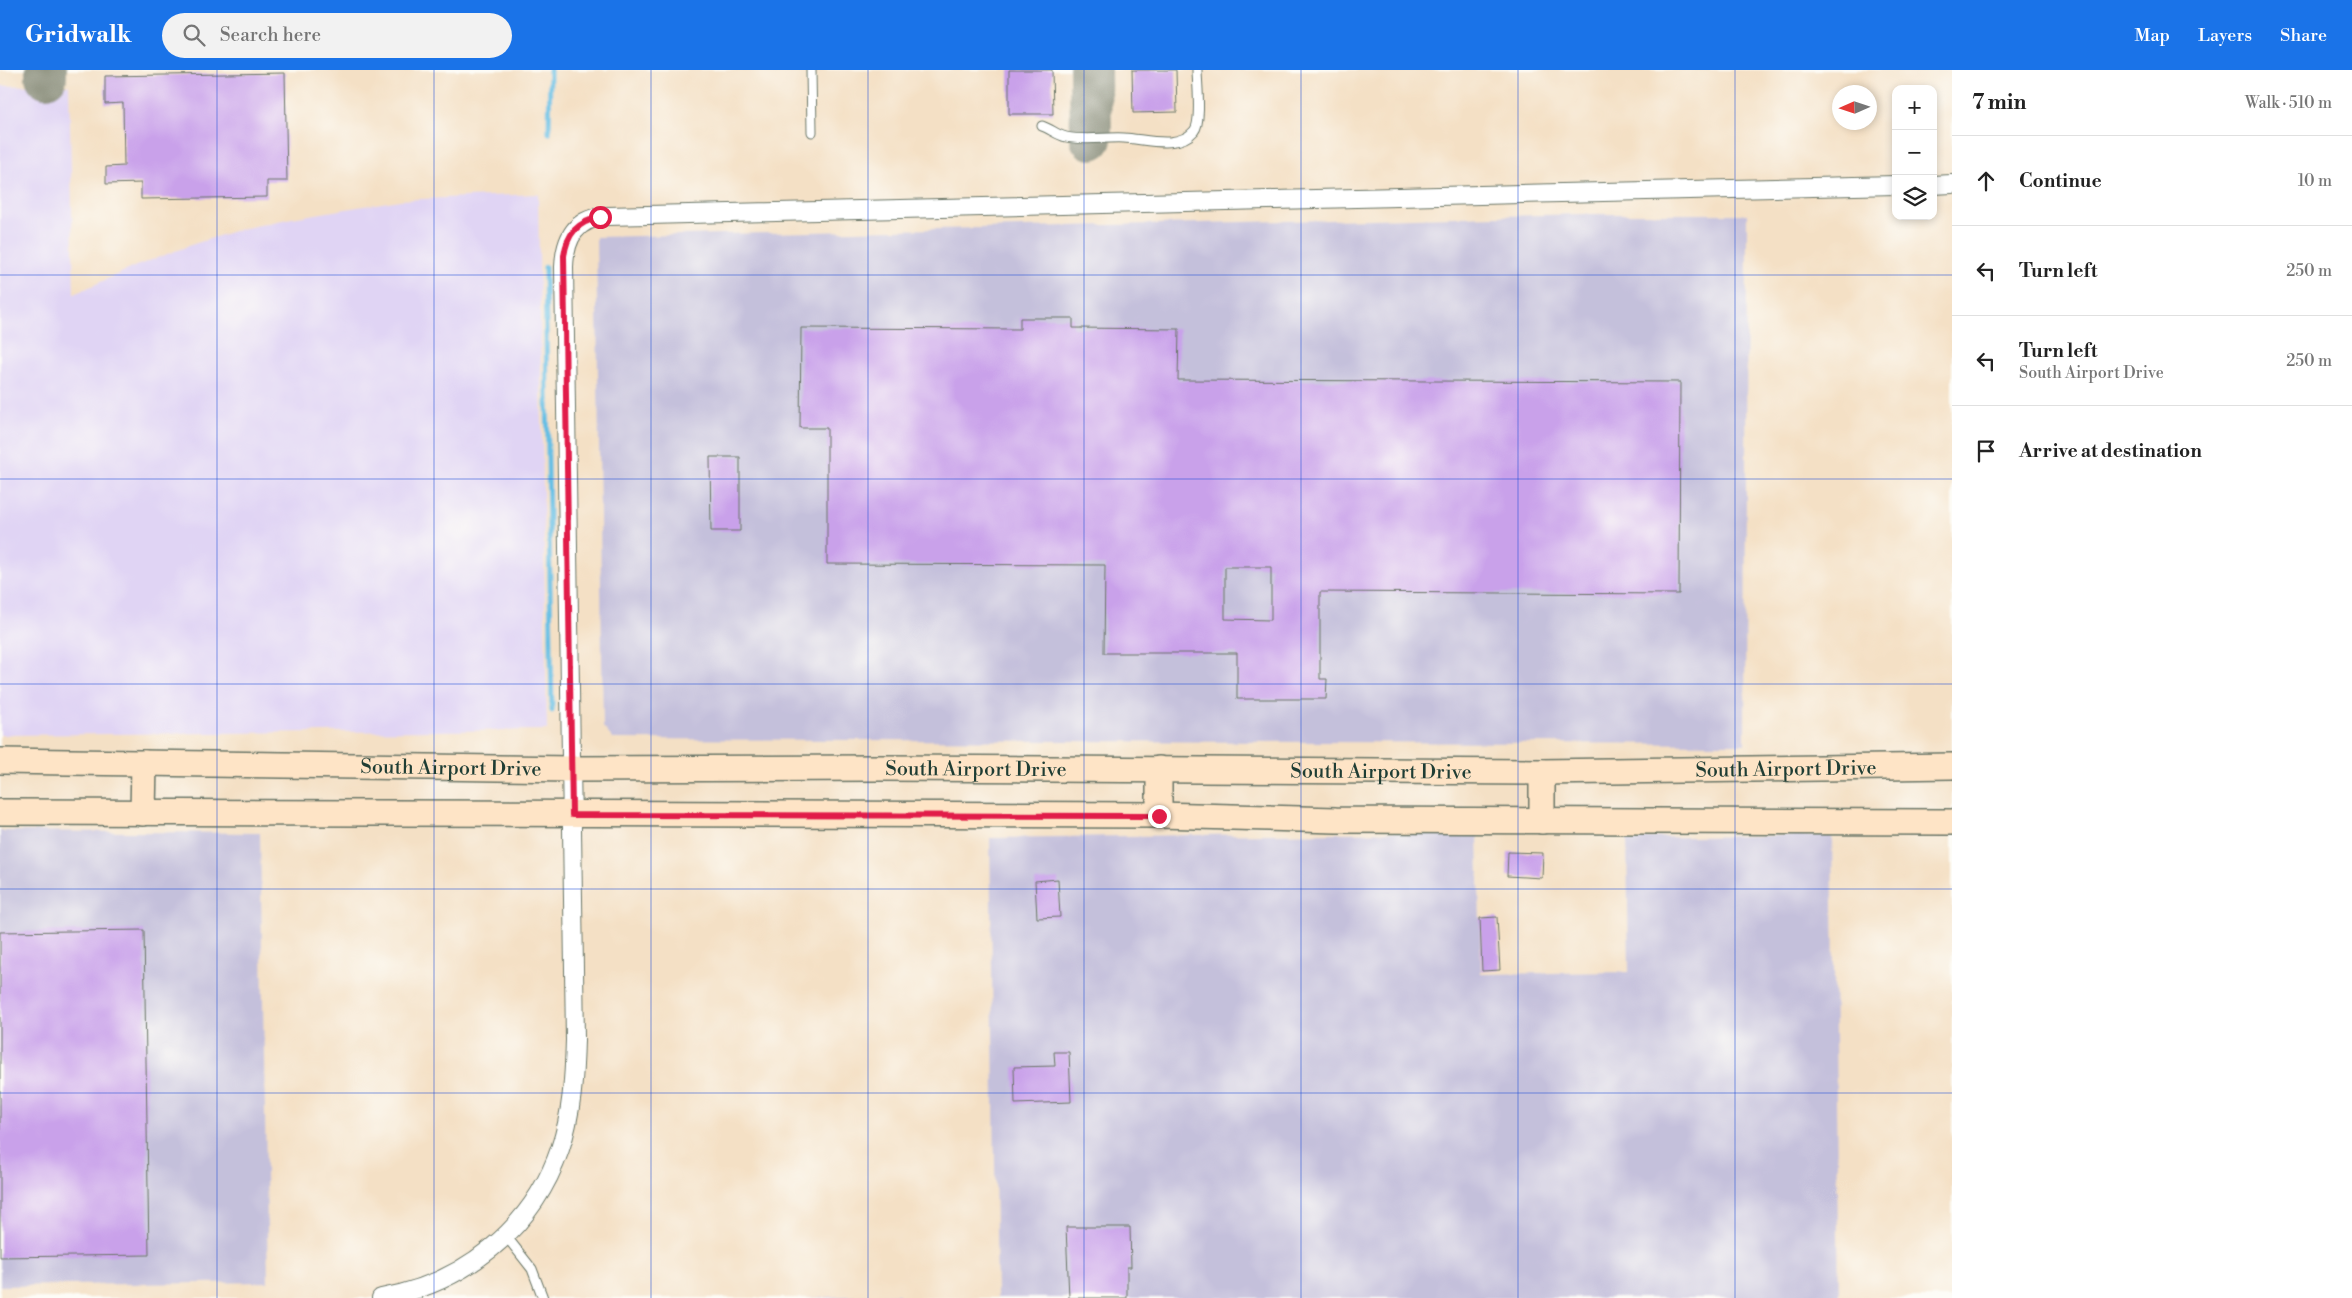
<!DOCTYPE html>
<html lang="en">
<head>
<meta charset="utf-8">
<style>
  :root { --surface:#fff; --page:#f2f2f2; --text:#222; --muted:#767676; --line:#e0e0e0; --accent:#1a73e8 }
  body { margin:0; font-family:"Libre Bodoni",serif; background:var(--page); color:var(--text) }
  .controls { position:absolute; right:15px; top:15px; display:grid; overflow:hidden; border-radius:10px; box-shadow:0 2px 8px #0003 }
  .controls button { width:45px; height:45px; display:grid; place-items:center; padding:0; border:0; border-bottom:1px solid var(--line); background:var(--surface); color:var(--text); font:25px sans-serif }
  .compass { position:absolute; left:1832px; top:15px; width:45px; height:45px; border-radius:50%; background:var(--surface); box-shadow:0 2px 8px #0003; rotate:267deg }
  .stop { position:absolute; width:15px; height:15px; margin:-11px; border:4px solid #e11d48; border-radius:50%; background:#fff }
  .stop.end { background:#e11d48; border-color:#fff; box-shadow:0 1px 5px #0008 }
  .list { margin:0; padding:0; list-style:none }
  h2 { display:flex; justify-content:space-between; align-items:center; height:65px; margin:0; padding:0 20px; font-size:21px }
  h2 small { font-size:16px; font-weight:400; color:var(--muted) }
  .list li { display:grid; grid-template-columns:32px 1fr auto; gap:15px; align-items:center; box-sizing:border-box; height:90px; padding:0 20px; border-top:1px solid var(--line) }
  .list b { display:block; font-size:19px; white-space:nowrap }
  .list p { margin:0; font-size:16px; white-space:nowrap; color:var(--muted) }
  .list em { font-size:16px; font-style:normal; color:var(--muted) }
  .icon { flex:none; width:28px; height:28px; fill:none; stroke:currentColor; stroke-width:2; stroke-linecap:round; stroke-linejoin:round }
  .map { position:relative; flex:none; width:1952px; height:1228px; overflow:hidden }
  header { display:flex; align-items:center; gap:30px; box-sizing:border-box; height:70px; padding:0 25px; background:var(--accent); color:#fff }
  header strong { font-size:24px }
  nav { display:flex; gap:28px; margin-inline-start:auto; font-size:18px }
  .search { width:350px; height:45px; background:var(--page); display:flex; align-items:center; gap:12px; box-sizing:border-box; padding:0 18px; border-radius:28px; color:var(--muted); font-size:19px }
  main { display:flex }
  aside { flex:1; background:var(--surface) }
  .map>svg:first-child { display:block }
  .built { fill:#e0d4f4 }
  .industrial { fill:#c4c0db }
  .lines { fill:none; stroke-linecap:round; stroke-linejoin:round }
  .stream { stroke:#67bfe4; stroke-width:5 }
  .taxiway { stroke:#8a8e7c; stroke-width:42 }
  .building { fill:#c9a1ea; fill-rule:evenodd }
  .service-casing { stroke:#6a7667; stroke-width:11 }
  .minor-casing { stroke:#6a7667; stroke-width:20 }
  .secondary-casing { stroke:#6a7667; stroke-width:28 }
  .service { stroke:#fff; stroke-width:9 }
  .minor { stroke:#fff; stroke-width:18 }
  .secondary { stroke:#fee4c6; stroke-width:25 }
  .route { stroke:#e11d48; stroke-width:6 }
  .grid { fill:none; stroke:#1d4ed8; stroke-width:1; stroke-opacity:0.55 }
  .labels { text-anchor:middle; stroke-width:4; stroke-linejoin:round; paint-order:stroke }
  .street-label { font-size:20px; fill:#1f3d34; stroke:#fdfcf7 }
</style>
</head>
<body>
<header>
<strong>Gridwalk</strong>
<div class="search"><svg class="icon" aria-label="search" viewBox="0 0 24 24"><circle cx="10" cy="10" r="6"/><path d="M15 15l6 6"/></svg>Search here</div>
<nav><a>Map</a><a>Layers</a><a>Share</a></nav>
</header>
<main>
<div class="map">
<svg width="1952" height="1228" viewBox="0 0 1952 1228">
  <rect width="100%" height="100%" fill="#fdfcf7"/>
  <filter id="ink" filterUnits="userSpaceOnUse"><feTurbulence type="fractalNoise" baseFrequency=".02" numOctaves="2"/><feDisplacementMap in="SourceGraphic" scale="10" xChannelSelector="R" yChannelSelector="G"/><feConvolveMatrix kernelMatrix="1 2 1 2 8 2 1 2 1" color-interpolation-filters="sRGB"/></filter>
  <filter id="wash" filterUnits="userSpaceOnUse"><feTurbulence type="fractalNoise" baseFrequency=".0096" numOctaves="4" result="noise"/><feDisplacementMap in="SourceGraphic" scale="20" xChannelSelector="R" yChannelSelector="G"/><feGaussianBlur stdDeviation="1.12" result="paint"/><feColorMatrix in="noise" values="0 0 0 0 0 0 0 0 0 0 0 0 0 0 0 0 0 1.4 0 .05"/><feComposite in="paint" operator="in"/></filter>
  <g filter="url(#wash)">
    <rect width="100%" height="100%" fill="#f4e0c5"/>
    <path class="built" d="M69 15 74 224 136 196 191 175 237 160 292 148 400 130 538 124 547 660 0 665V16Z"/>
    <path class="industrial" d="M1585 144H1747L1745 674 613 669 603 657 596 167Z
      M0 761 260 763 268 1212 0 1216Z
      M1478 761 1481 904 1629 902 1627 768 1832 765 1839 1228H997L990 768Z
      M899 1224V1228H805Z"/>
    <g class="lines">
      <path class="stream" d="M549 63 550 0
        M545 197 552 641"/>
      <path class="taxiway" d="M46 0V7
        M1090 0 1091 69"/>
    </g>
    <g id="blocks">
      <path class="building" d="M1009 0H1052L1053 44H1009Z
        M1132 0H1176L1177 42 1133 43Z
        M285 3 287 111H267V127L141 129V113L106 114V97L124 96 123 33 105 34V6Z
        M1020 248H1073V258L1179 259 1178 310 1680 312 1679 524 1320 522V609H1327L1326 629H1237V583H1104L1105 495 827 494V358H800L801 258 1020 259ZM1225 497H1271V550L1225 549Z
        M710 387H740V461H711Z
        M1508 782 1543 783 1542 808 1507 806Z
        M1058 809 1060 847 1037 848 1035 811Z
        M1497 847 1500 900 1482 901 1480 848Z
        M144 860 149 1185 0 1187V862Z
        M1054 982H1069L1071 1032 1015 1034 1014 997 1055 996Z
        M1066 1157H1130L1131 1197H1127V1228H1069Z"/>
    </g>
  </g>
  <g filter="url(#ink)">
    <use href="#blocks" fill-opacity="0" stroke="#6a7667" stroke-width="1"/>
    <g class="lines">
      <defs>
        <path id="service" d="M811 0 812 62
          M1042 56C1051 59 1057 65 1066 67 1085 71 1105 67 1124 68 1145 69 1178 80 1194 61 1202 52 1197 12 1197 0
          M506 1166 532 1199 543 1228"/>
        <path id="minor" d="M1933 115 1952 114
          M381 1228C463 1214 533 1159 560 1079 572 1044 574 1007 575 970L564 197C565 169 575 148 607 146L1896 115"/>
        <g id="secondary">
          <path id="s1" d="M0 691 571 699 881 698 1542 702 1952 696"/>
          <path d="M1159 699V745"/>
          <path d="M0 742 1159 745 1336 750 1952 752"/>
          <path d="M143 743 144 693"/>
          <path d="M1542 751V702"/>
        </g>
      </defs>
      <use href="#service" class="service-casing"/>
      <use href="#minor" class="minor-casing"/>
      <use href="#secondary" class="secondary-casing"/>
      <use href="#service" class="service"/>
      <use href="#minor" class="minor"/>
      <use href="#secondary" class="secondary"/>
    </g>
  </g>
  <g class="lines" filter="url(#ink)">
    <path class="route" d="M600 147C577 152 567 164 564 186L572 745 1159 746"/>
  </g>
  <path class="grid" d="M217 0V1228M434 0V1228M651 0V1228M868 0V1228M1084 0V1228M1301 0V1228M1518 0V1228M1735 0V1228M0 205H1952M0 409H1952M0 614H1952M0 819H1952M0 1023H1952"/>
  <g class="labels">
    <g class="street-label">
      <text dy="7" stroke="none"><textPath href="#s1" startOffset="451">South Airport Drive</textPath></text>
      <text dy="7" stroke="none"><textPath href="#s1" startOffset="976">South Airport Drive</textPath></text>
      <text dy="7" stroke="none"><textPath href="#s1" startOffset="1786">South Airport Drive</textPath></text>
      <text dy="7" stroke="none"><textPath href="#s1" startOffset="1381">South Airport Drive</textPath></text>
    </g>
  </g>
</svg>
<div class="controls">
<button>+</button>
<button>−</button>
<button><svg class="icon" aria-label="layers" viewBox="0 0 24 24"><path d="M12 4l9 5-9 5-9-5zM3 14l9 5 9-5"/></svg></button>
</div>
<svg class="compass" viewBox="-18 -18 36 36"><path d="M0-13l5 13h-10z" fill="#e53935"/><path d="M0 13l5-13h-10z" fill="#767676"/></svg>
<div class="stop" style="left:600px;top:147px"></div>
<div class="stop end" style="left:1159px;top:746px"></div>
</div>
<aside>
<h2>7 min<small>Walk · 510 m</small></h2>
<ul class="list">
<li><svg class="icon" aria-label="ahead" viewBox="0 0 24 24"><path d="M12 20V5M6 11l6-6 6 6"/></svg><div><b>Continue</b></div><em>10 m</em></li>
<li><svg class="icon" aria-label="left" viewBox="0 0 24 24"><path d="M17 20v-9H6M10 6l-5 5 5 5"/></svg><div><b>Turn left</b></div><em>250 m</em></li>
<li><svg class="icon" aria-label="left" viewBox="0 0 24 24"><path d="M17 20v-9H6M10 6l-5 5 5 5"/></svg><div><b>Turn left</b><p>South Airport Drive</p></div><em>250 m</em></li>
<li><svg class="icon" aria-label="arrive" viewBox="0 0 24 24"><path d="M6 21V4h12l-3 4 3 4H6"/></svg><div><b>Arrive at destination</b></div></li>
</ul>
</aside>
</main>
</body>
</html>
